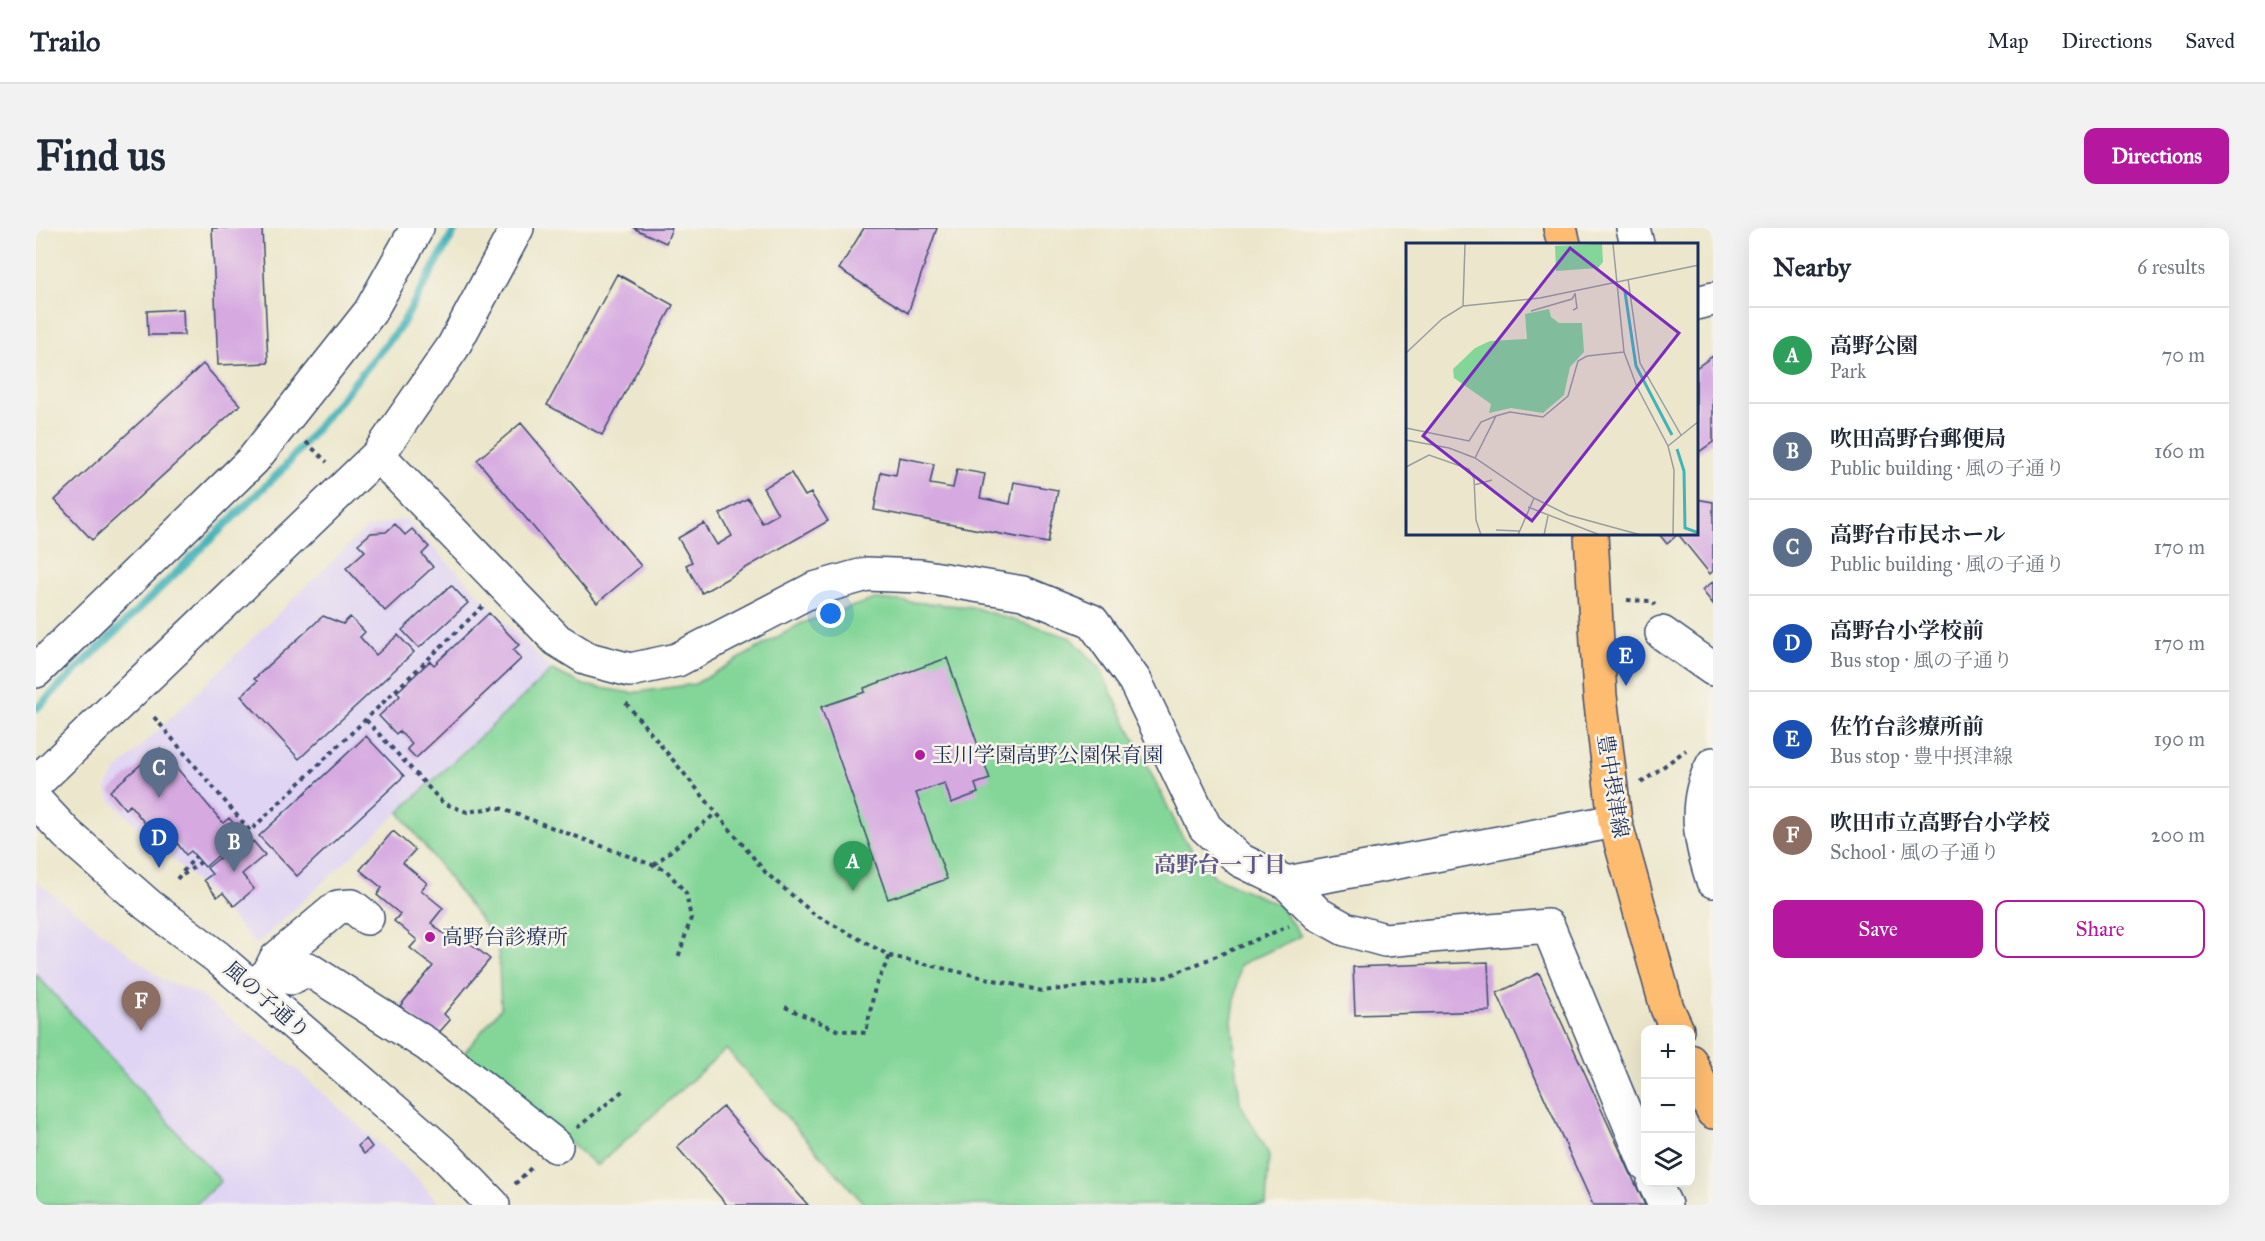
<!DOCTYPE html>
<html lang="en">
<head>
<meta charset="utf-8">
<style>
  :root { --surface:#fff; --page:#f2f2f3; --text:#1f2937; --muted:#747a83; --line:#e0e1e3; --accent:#b5179e }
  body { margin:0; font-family:"IM FELL Great Primer","Noto Serif JP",serif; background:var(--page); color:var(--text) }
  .controls { position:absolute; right:18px; bottom:18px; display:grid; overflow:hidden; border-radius:12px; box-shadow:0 6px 24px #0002 }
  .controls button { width:54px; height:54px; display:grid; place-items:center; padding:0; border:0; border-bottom:2px solid var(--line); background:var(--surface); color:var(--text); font:30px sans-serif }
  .you { position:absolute; left:795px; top:386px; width:21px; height:21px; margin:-15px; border:4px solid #fff; border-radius:50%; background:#1a73e8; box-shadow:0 0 0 9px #1a73e833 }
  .badge { display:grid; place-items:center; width:39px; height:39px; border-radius:50%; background:var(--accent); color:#fff; font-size:20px; font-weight:700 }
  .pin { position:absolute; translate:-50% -50px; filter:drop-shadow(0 2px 3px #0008) }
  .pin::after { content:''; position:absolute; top:32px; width:21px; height:18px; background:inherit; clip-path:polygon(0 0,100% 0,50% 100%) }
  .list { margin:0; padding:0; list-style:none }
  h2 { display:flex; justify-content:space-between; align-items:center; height:78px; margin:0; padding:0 24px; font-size:26px }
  h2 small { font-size:20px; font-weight:400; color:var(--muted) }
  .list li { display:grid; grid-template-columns:39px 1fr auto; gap:18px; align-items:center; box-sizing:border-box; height:96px; padding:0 24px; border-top:2px solid var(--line) }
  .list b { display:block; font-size:22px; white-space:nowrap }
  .list p { margin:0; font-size:20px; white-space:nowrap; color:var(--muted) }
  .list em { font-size:20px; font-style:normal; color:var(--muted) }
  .actions { display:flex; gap:12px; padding:18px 24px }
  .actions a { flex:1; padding:14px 0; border:2px solid var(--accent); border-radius:12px; text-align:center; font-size:21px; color:var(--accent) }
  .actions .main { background:var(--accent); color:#fff }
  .icon { flex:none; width:33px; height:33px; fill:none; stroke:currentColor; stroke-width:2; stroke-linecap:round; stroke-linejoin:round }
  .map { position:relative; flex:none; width:1677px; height:977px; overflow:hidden; border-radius:12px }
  header { display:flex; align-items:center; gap:36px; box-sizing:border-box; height:84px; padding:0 30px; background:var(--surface); border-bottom:2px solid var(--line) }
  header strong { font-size:28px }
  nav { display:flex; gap:33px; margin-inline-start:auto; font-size:21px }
  .intro { display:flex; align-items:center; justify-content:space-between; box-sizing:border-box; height:144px; padding:0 36px }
  h1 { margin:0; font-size:42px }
  .button { padding:15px 27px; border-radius:12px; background:var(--accent); color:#fff; font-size:21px; font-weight:700 }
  main { display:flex; gap:36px; padding:0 36px }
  aside { flex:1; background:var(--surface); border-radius:12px; box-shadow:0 6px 24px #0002 }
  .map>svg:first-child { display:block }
  .built { fill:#e0d4f4 }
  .green { fill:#83d698; stroke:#4f827b; stroke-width:1.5 }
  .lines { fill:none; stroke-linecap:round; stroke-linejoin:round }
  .stream { stroke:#43b3ba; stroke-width:8 }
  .building { fill:#d6a9e1 }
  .minor-casing { stroke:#3a4b6e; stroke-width:36 }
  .major-casing { stroke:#3a4b6e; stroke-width:36 }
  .path { stroke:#3a4b6e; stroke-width:4; stroke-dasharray:4.5 4.5; stroke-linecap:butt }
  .minor { stroke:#fff; stroke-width:33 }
  .major { stroke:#fdbc6f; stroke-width:33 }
  .poi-dot { fill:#b5179e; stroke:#f7f3e8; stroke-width:2 }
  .labels { text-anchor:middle; stroke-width:5; stroke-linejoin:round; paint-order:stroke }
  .poi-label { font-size:21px; fill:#1b2f5e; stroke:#f7f3e8; text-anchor:start }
  .street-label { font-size:21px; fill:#1b2f5e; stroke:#f7f3e8 }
  .neighbourhood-label { font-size:22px; font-weight:bold; fill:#5c5a8c; stroke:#f7f3e8 }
  .inset-river { fill:none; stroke:#43b3ba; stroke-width:3 }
  .inset-road { fill:none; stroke:#989da0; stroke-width:1.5 }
  .view { fill:#7b2cbf; fill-opacity:0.15; stroke:#7b2cbf; stroke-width:3 }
  .inset-edge { fill:none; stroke:#1b2f5e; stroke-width:3 }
</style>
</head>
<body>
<header>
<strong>Trailo</strong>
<nav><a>Map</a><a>Directions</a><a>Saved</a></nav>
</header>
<div class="intro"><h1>Find us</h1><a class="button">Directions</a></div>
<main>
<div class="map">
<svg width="1677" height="977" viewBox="0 0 1677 977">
  <rect width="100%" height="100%" fill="#f7f3e8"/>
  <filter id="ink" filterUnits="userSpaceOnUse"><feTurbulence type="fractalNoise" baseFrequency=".0167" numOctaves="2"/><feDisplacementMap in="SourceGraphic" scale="12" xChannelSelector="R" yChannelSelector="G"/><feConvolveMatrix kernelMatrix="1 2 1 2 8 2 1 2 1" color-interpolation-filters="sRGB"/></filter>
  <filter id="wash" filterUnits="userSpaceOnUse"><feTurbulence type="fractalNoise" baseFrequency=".008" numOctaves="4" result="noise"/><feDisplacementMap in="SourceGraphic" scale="24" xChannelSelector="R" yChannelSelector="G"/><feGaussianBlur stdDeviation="1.35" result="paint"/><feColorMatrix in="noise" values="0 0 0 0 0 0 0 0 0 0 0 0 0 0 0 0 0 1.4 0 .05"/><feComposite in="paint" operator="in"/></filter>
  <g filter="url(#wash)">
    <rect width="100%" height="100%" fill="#ece7cc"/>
    <path class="built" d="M369 290 516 442 220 717 175 667 75 573 70 560 81 542 329 301Z
      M0 653 127 752 159 764 261 842 378 948 405 977H0Z"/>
    <path class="green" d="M839 371 936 379 1035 410 1063 439 1146 608 1179 649 1243 677 1265 708 1204 737 1196 793 1204 875 1233 926 1230 977H829L690 821 561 938 428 825 465 780 462 715 363 584 516 442 548 457 595 465 659 456 766 395Z
      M0 746 185 953 159 977H0Z"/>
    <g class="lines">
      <path class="stream" d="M1 480 248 240 365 98 420 0"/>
    </g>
    <g id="blocks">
      <path class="building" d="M176 0H226L232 135 182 137Z
        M597 0H636L630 15Z
        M828 0H901L872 85 803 41Z
        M581 46 637 77 566 207 511 177Z
        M147 81 148 107H112L111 83Z
        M1677 128V214L1660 226V140Z
        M167 136 204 177 56 312 19 272Z
        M485 195 605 338 561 375 441 232Z
        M863 229 898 236 894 256 917 260 921 241 949 246 944 270 974 276 978 254 1022 262 1012 315 838 282 845 244 860 247Z
        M755 245 769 268 775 265 792 293 666 365 650 337 656 334 642 310 668 295 681 317 696 308 684 286 712 270 726 295 742 286 727 260Z
        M1660 271 1677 274V343L1674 346 1642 306 1631 316 1623 306H1660Z
        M359 296 369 307 376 301 393 319 386 326 397 339 349 383 310 340 329 323 322 316 335 305 350 304Z
        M1677 354V376L1666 362Z
        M415 357 432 375 383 420 366 402Z
        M453 385 483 417 477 422 485 431 380 530 371 521 376 516 363 503 360 506 343 488 364 468 361 464 394 433 398 437Z
        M287 388 307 396 314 389 329 404 324 409 340 427 362 407 378 424 263 531 205 468 221 453 218 451Z
        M911 430 954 551 939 556 942 565 915 575 909 555 880 565 911 651 852 671 785 479 829 464 828 460Z
        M330 508 368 548 261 648 223 608Z
        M124 520 187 595 193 590 207 606 169 639 155 623 150 627 141 615 133 622 122 609 126 607 116 595 112 599 94 577 89 581 74 563Z
        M357 603 379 622 367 635 391 655 385 662 407 680 395 695 417 714 423 706 454 731 408 786 414 792 400 808 364 778 397 738 374 720 381 712 358 693 364 686 341 667 346 660 324 642Z
        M207 611 212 618 217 613 229 627 206 646 218 661 198 678 187 665 181 669 168 652 176 646 171 640Z
        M1452 734 1454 783 1319 787 1317 739Z
        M1503 745 1609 977H1557L1461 765Z
        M687 879 772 977H691L641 919Z
        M330 911 336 919 328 926 322 918Z"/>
    </g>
  </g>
  <g filter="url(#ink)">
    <use href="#blocks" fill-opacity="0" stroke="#3a4b6e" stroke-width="1.5"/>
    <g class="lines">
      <defs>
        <path id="minor" d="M1597 0 1601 16
          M1660 75 1677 71
          M342 227 521 412 552 431 594 442 641 432 778 361 831 346 884 348 987 365 1056 393 1099 453 1169 599 1204 632 1251 655 1579 593
          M1626 405 1677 441
          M0 443 217 232 334 84 381 0
          M1677 536C1656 575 1664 614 1677 653
          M0 555 342 227 417 119 481 0
          M0 573 31 606 112 677 181 729 405 923 457 977
          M1251 655 1282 686 1309 701 1349 712 1512 698 1610 936
          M233 745 255 750 272 741 392 817 520 918
          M218 758 233 745 240 731 302 679 316 678 331 690
          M1618 954 1629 977"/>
        <path id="major" d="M1524 0 1528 16
          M1555 306 1564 468 1579 593 1631 780 1641 802
          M1654 833 1677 884"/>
      </defs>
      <use href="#minor" class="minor-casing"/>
      <use href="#major" class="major-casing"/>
      <path class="path" d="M270 214 291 234
        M1591 372 1614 373 1619 377
        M590 475 730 645 778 686 854 728 1006 763 1130 749 1253 698
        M118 489 214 603 447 378
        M330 492 407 575 431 584 461 579 630 642 650 665 655 690 642 730
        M1605 555 1650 522
        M202 601 206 593
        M618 637 680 585
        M147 647 165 634
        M141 651 160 628
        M749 779 801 802 830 805 839 759 854 728
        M541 900 589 861
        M479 956 497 938"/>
      <use href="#minor" class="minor"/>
      <use href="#major" class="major"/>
    </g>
  </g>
  <g class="poi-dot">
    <circle cx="884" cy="527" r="6"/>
    <circle cx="394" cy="709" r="6"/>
  </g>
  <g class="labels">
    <g class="poi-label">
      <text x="896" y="534">玉川学園高野公園保育園</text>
      <text x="406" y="716">高野台診療所</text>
    </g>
    <g class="street-label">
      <text transform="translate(1577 558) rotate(81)" y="7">豊中摂津線</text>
      <text transform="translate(231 772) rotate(41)" y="7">風の子通り</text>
    </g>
    <g class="neighbourhood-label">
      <text x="1184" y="644">高野台一丁目</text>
    </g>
  </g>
  <g transform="translate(1370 15)">
    <rect width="292" height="292" fill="#ece7cc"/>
    <path d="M196 1 197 19 192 25 150 28 149 3ZM143 66 145 74 153 80H176L178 109 164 124 158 152 137 170 105 165 83 170 85 161 48 135 47 126 69 105 84 98 121 96 119 71Z" fill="#83d698"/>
    <path class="inset-river" d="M219 49 230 123 266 192M271 206 278 228 279 285 293 290"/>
    <path class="inset-road" d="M207 1 218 109 231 144 262 203 268 227 267 292M222 36 234 120 275 192M57 63 59 1M167 67 171 65 169 50M125 68 166 56 169 51M0 110 36 76 57 63 134 55 293 22M0 185 63 198 75 179 90 173M0 197 43 205 69 215 128 255 162 272 235 292M262 203 293 178M69 215 90 173 104 169 137 174 162 153 172 118 181 113 218 109M0 224 23 212 63 226 68 236 70 277 75 292M68 242 86 237M122 264 194 292M90 287 113 288M112 292 128 255M138 292 142 273"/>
    <path class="view" d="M164 5 273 90 126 278 17 193Z"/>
    <rect width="292" height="292" class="inset-edge"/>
  </g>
</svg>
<div class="controls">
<button>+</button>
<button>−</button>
<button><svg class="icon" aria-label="layers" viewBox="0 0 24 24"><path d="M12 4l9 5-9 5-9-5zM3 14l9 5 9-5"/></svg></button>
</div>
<div class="you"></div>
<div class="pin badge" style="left:817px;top:663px;background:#2e9e5b">A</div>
<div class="pin badge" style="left:198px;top:644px;background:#5c6f8a">B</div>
<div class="pin badge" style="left:123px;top:570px;background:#5c6f8a">C</div>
<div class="pin badge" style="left:123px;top:640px;background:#1a4fb4">D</div>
<div class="pin badge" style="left:1590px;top:458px;background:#1a4fb4">E</div>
<div class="pin badge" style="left:105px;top:803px;background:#8d6e63">F</div>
</div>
<aside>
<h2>Nearby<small>6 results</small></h2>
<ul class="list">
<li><span class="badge" style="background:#2e9e5b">A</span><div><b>高野公園</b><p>Park</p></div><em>70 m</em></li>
<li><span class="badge" style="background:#5c6f8a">B</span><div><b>吹田高野台郵便局</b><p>Public building · 風の子通り</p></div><em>160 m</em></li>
<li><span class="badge" style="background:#5c6f8a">C</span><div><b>高野台市民ホール</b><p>Public building · 風の子通り</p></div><em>170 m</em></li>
<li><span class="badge" style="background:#1a4fb4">D</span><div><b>高野台小学校前</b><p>Bus stop · 風の子通り</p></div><em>170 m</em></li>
<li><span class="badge" style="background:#1a4fb4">E</span><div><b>佐竹台診療所前</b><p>Bus stop · 豊中摂津線</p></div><em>190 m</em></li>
<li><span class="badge" style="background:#8d6e63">F</span><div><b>吹田市立高野台小学校</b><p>School · 風の子通り</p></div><em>200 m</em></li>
</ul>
<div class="actions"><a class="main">Save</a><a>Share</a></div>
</aside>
</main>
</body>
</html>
